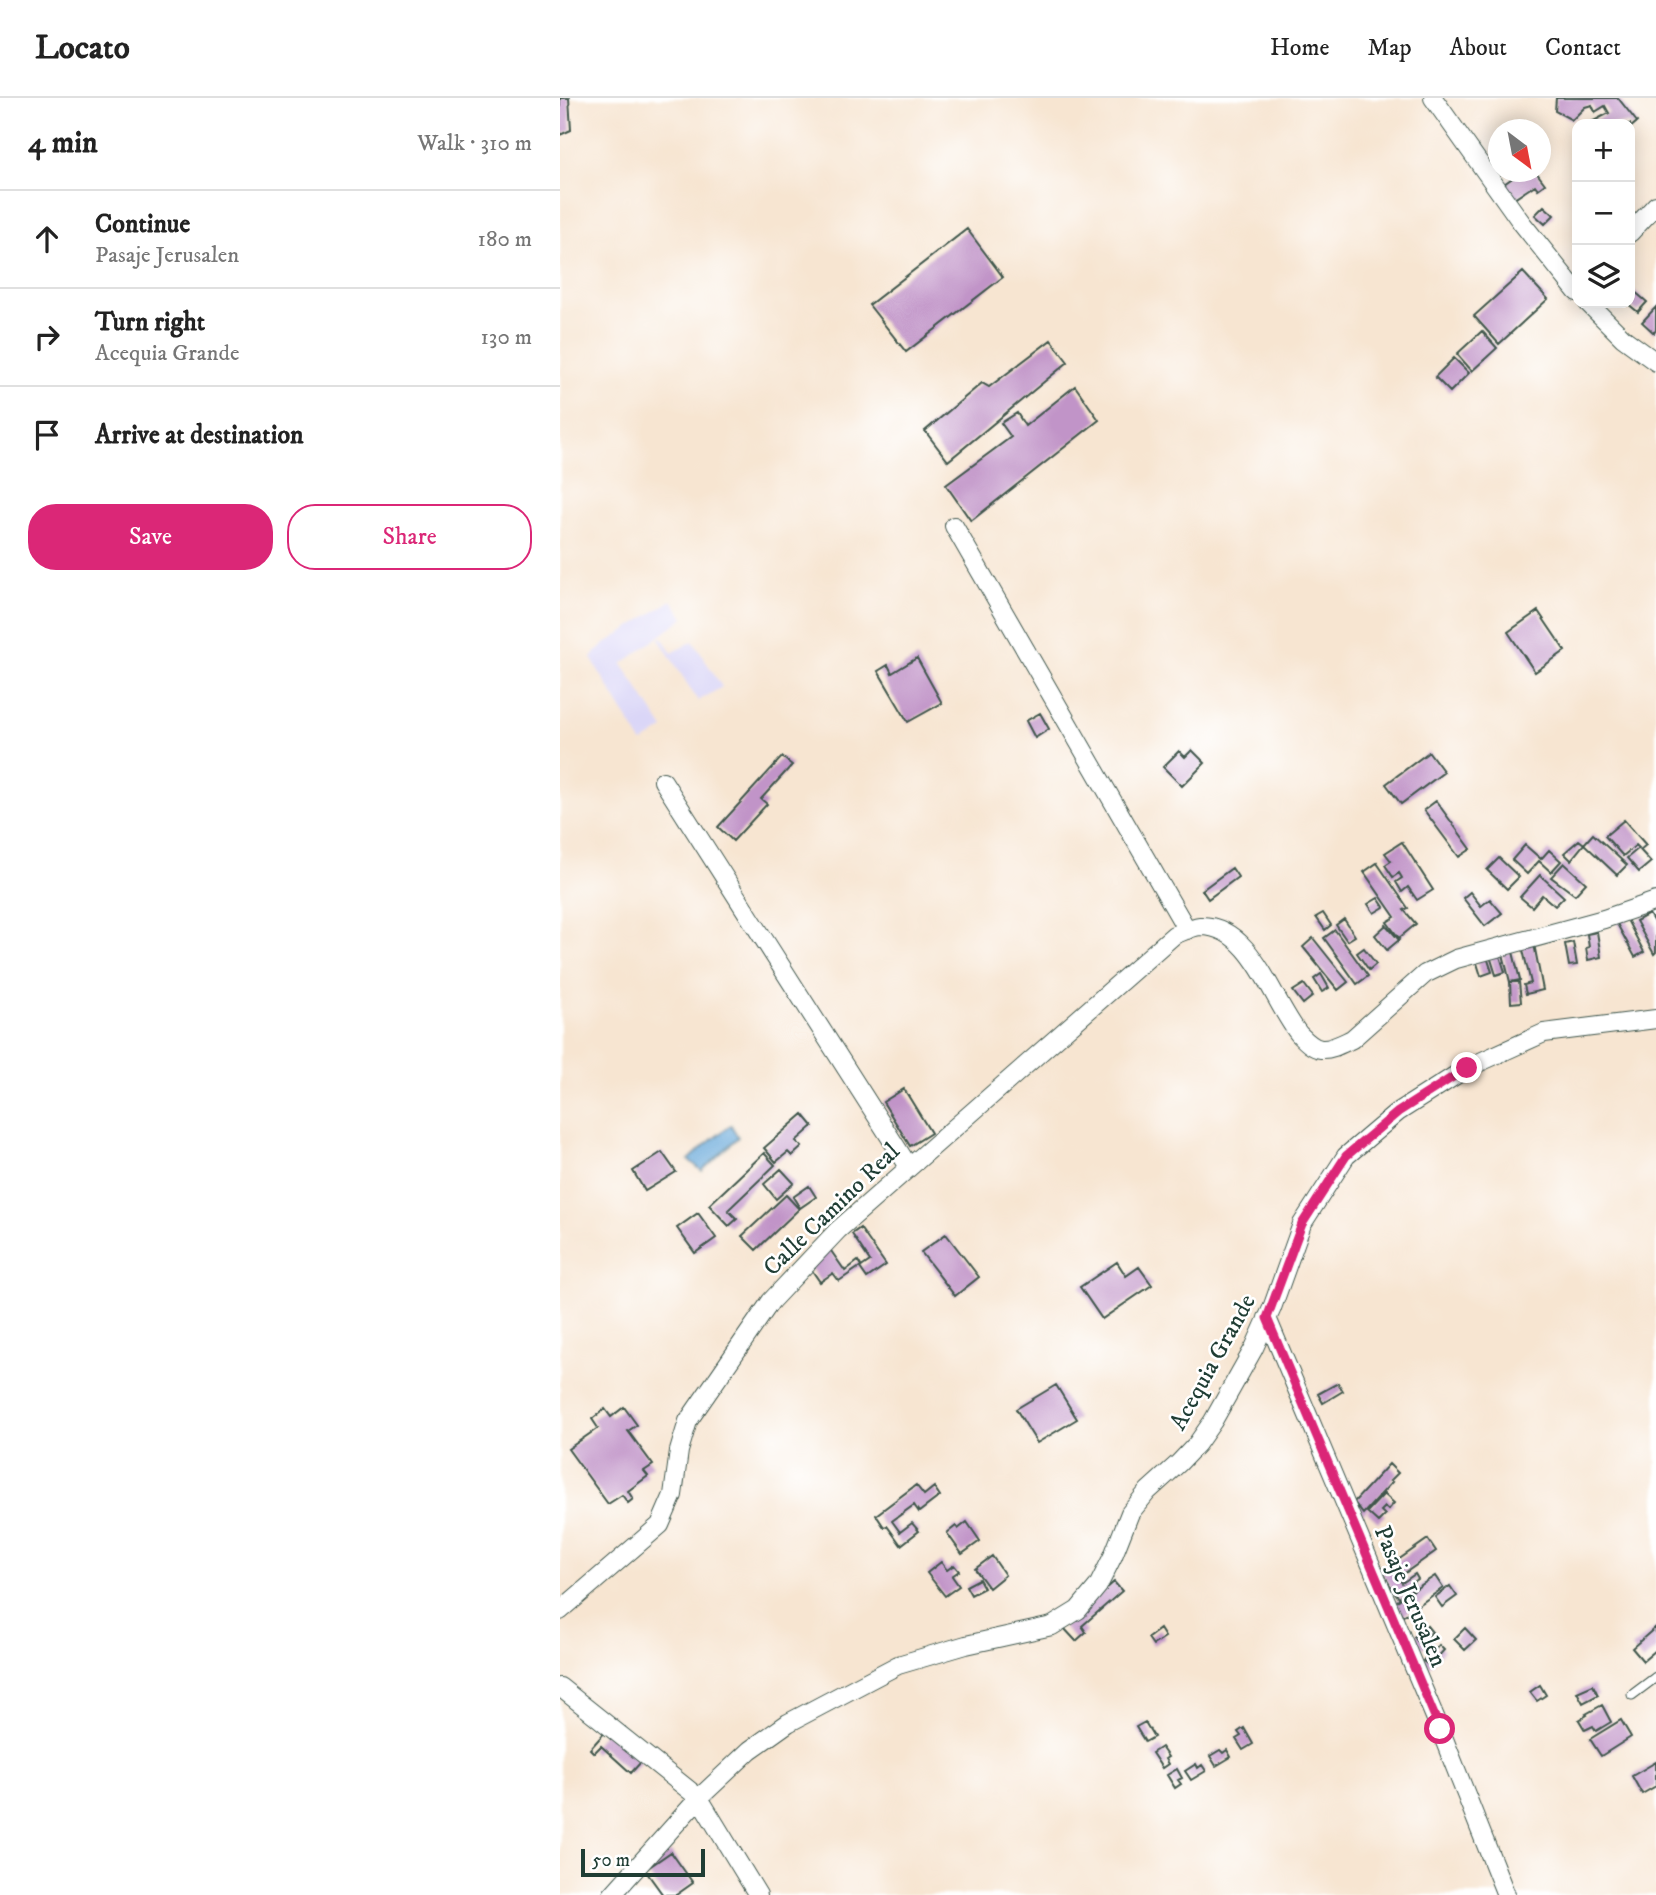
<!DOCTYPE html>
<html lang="en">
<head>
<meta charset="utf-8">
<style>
  :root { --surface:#fff; --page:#f2f2f2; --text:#222; --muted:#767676; --line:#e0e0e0; --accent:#db2777 }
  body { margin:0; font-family:"IM FELL DW Pica",serif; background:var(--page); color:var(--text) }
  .controls { position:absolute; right:21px; top:21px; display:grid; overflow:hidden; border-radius:14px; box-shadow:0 4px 18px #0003 }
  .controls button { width:63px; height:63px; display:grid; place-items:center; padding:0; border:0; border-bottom:2px solid var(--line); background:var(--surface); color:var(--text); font:35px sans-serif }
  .compass { position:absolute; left:928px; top:21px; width:63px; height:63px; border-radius:50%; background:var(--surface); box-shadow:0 4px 18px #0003; rotate:148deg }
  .scale { position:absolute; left:21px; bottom:18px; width:124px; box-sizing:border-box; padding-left:7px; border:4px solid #1f3d34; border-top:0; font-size:19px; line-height:24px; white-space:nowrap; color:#1f3d34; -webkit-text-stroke:5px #fff; paint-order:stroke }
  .stop { position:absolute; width:21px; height:21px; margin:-16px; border:5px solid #db2777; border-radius:50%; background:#fff }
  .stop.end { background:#db2777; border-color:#fff; box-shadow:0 2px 7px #0008 }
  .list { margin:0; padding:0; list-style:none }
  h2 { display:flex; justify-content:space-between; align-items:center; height:91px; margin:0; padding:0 28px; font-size:30px }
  h2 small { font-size:23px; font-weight:400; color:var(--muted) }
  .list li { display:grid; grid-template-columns:46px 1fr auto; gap:21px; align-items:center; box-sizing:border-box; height:98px; padding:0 28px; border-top:2px solid var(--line) }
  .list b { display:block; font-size:26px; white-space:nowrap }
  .list p { margin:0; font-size:23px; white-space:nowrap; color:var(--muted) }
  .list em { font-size:23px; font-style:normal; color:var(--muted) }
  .actions { display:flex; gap:14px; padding:21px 28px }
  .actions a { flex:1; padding:16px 0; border:2px solid var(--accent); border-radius:28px; text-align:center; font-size:24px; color:var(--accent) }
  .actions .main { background:var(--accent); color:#fff }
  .icon { flex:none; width:38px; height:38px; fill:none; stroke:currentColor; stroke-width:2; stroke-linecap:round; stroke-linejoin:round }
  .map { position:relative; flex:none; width:1096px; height:1797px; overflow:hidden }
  header { display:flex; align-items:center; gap:42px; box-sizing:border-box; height:98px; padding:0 35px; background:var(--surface); border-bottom:2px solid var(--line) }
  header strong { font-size:33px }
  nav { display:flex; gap:38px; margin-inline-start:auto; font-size:24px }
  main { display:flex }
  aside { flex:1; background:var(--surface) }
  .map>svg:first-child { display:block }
  .built { fill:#dad6f7 }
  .water { fill:#64a6d8; stroke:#427286; stroke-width:2 }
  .building { fill:#c194c8 }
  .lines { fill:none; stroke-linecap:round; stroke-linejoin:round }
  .service-casing { stroke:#3f564c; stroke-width:11 }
  .minor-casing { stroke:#3f564c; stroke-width:20 }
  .service { stroke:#fff; stroke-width:9 }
  .minor { stroke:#fff; stroke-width:18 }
  .route { stroke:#db2777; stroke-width:9 }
  .labels { text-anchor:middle; stroke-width:5; stroke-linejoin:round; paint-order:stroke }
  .street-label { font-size:24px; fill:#1f3d34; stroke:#fff }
</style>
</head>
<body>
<header>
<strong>Locato</strong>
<nav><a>Home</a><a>Map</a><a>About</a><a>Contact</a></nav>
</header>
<main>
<aside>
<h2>4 min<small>Walk · 310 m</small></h2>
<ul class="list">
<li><svg class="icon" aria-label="ahead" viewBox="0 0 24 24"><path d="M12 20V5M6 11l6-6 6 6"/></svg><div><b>Continue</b><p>Pasaje Jerusalen</p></div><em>180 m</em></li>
<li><svg class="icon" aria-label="right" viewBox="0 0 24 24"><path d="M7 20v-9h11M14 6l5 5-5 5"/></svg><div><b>Turn right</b><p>Acequia Grande</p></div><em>130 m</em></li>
<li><svg class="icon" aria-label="arrive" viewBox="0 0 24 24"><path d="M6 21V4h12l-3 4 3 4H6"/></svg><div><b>Arrive at destination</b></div></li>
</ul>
<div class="actions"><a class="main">Save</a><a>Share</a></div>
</aside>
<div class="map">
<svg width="1096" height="1797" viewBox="0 0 1096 1797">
  <rect width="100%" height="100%" fill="#fff"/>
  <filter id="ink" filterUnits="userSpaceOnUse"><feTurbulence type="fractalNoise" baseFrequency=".0143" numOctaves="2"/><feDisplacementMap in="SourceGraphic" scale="14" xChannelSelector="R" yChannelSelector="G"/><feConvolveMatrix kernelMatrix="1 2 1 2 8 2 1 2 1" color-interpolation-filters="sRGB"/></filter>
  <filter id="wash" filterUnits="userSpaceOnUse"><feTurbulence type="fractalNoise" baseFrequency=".00686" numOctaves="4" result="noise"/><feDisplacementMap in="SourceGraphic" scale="28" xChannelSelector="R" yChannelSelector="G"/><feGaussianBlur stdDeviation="1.57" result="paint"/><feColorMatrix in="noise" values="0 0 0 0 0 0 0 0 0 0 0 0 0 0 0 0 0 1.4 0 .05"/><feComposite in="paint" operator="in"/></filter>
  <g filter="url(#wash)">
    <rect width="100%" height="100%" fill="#f7e5d1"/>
    <path class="built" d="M112 502 124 520 62 566 104 631 82 645 31 560 42 548Z
      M102 539 112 555 133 543 162 589 138 603 99 541Z"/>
    <path class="water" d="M171 1027 178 1039 142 1073 129 1062 145 1047Z"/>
    <g id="blocks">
      <path class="building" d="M0 0H9L11 32 0 37Z
        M996 0H1058L1077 24 1070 30V26H1028L1049 15 1045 8 1035 14 1032 7 1025 9 1012 22 995 13Z
        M961 74H976L985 86 978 91 975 87 954 101 944 86Z
        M984 108 994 117 985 126 975 117Z
        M407 131 443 179 346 254 309 207Z
        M963 174 988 201 939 246 914 218Z
        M1074 193 1087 204 1078 214 1067 205H1070V198Z
        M1096 209V232L1094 235 1082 224Z
        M922 233 937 250 912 273 897 256Z
        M491 242 508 264 388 363 365 333 422 285 429 289Z
        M894 260 909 275 890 294 875 279Z
        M515 288 539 322 411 423 386 387 451 339 441 325 457 315 465 328Z
        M978 513 1005 553 975 574 948 534Z
        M357 560 382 605 348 624 318 573 328 567 332 575Z
        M480 615 489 631 475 640 466 623Z
        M632 652 645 665 622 688 603 669 619 653 625 659Z
        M869 654 884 674 841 706 826 686Z
        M222 659 232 667 201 701 207 706 173 743 158 729Z
        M876 703 911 751 899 759 864 712Z
        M1064 722 1086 747 1080 752 1091 764 1079 774 1067 760 1079 750 1076 747 1063 758 1045 738Z
        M1033 736 1067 767 1057 777 1024 746Z
        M1019 742 1024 746 1011 762 1004 755Z
        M842 744 873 792 857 802 848 789 842 794 836 784 842 780 839 775 833 779 825 767 831 763 825 755Z
        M965 747 981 761 989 752 1001 763 991 774 979 763 967 776 952 762Z
        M939 760 959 779 947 791 927 772Z
        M817 765 848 810 844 812 856 826 839 840 827 824 835 819 804 774Z
        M1004 765 1026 785 1015 797 991 779Z
        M672 770 678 779 648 801 642 792Z
        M980 777 1004 799 995 808 982 797 972 809 960 799Z
        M910 794 921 808 930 801 942 815 925 828 903 800Z
        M818 800 824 809 814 815 808 806Z
        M763 815 771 827 765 832 756 819Z
        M1089 816 1096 828V854L1094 856 1076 823Z
        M1065 818 1084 854 1075 859 1056 824Z
        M784 821 795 838 787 843 776 827Z
        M826 827 839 842 827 852 815 837Z
        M775 832 808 878 797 886 764 840Z
        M1037 834 1041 859 1028 862 1026 850 1029 849 1027 836Z
        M753 840 788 884 778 892 743 849Z
        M973 841 983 892 966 896 964 887 971 885 961 844Z
        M1013 844 1017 867 1009 868 1005 846Z
        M804 850 816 866 809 872 797 855Z
        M953 854 960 882 950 884H959L961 904 951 905 950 884 943 856Z
        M939 855 945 874 936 877 930 858Z
        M927 859 932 874 921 878 916 862Z
        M761 876 769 890 762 894 754 881Z
        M744 886 753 898 743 906 733 893Z
        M344 991 371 1035 350 1048 323 1004Z
        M243 1016 253 1028 236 1043 242 1049 232 1058 228 1054 216 1064 204 1050Z
        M102 1054 116 1074 85 1093 73 1073Z
        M204 1055 215 1067 168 1112 177 1121 169 1128 149 1107Z
        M221 1071 234 1085 216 1101 204 1086Z
        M249 1088 256 1099 240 1110 233 1099Z
        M226 1097 239 1111 196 1152 182 1138Z
        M138 1115 156 1140 135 1155 117 1130Z
        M300 1130 326 1167 307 1180 300 1170 310 1163 292 1136Z
        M386 1136 419 1179 395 1198 361 1154Z
        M269 1150 285 1173 298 1163 301 1168 279 1183 273 1175 260 1184 247 1165Z
        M557 1164 566 1178 579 1169 592 1187 542 1221 520 1189Z
        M778 1285 783 1293 763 1305 758 1296Z
        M496 1287 517 1321 477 1345 456 1311Z
        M64 1309 77 1327 68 1333 93 1367 84 1373 88 1378 68 1393 73 1401 68 1405 62 1397 48 1406 8 1351 38 1330 32 1321 45 1311 51 1319Z
        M829 1366 838 1375 830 1383 832 1384 803 1416 794 1404Z
        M356 1387 364 1397 374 1389 380 1398 359 1414 354 1407 332 1423 340 1434 352 1425 359 1433 341 1447 327 1428 324 1429 316 1417Z
        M824 1396 834 1405 828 1412 825 1409 821 1413 825 1417 818 1424 807 1414Z
        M407 1424 420 1443 402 1456 387 1435 396 1428 398 1431Z
        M868 1441 876 1453 838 1480 842 1485 855 1476 858 1481 852 1485 855 1489 839 1500 821 1474Z
        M432 1458 445 1477 429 1490 415 1471Z
        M381 1464 387 1472 394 1467 399 1473 392 1478 399 1488 385 1498 367 1475Z
        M875 1478 883 1490 843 1518 834 1505Z
        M419 1481 424 1490 411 1497 406 1488Z
        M554 1484 562 1493 522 1528 526 1534 516 1543 503 1529Z
        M890 1488 897 1498 882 1509 875 1499Z
        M867 1528 872 1534 868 1537 872 1543 863 1550 854 1539Z
        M1096 1529V1552L1083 1563 1072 1550Z
        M905 1530 916 1542 905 1552 894 1541Z
        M600 1531 605 1539 593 1547 588 1540Z
        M879 1547 884 1552 870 1568 863 1563 873 1551 875 1552Z
        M980 1587 986 1597 977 1603 970 1594Z
        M1033 1587 1038 1597 1023 1605 1017 1594Z
        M1042 1607 1051 1624 1036 1633 1033 1628 1025 1632 1019 1622 1027 1617 1026 1616Z
        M1061 1622 1071 1639 1041 1658 1030 1641Z
        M585 1624 594 1639 585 1644 576 1629Z
        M684 1630 693 1646 683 1652 676 1641 681 1638 678 1634Z
        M46 1633 81 1664 71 1675 41 1648 34 1655 30 1651Z
        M601 1649 608 1659 605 1661 608 1666 602 1670 592 1655Z
        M660 1652 663 1655 667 1652 671 1659 656 1668 650 1658Z
        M1096 1664V1688L1082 1696 1072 1678Z
        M636 1666 638 1670 642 1667 646 1673 631 1682 625 1673Z
        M617 1671 622 1680 618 1682 621 1686 615 1690 607 1677Z
        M111 1754 133 1785 116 1797H103L85 1772Z"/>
    </g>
  </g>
  <g filter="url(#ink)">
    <use href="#blocks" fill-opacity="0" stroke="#3f564c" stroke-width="2"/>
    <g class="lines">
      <defs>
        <path id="service" d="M1072 1597 1096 1579"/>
        <path id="minor" d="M873 0 961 124 1017 194
          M1070 135 1096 107
          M1028 205 1063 240 1096 264
          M394 428 627 832
          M103 683 349 1069
          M707 1220 880 1631 946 1797
          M0 1513 100 1427 113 1397 119 1353 128 1323 211 1203 278 1132 614 837C622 834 631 829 640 828 692 827 712 903 739 936 745 942 752 950 761 951 771 952 783 945 792 941L865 876 896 861 1044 821 1096 803
          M0 1589 139 1700 198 1797
          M52 1797 139 1700 190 1652 228 1625 338 1567 406 1547 492 1528 518 1512 538 1488 553 1458 570 1415 588 1393 619 1365 637 1346 653 1323 694 1250 712 1210 742 1126 786 1058 838 1014 907 970 984 935 1096 921"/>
      </defs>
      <use href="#service" class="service-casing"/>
      <use href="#minor" class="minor-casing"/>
      <use href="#service" class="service"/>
      <use href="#minor" class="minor"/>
    </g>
  </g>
  <g class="lines" filter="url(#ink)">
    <path class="route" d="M880 1631 707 1220 742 1126 786 1058 838 1014 907 970"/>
  </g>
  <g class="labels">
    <g class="street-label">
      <text transform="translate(271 1111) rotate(-44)" y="8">Calle Camino Real</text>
      <text transform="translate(652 1264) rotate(-61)" y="8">Acequia Grande</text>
      <text transform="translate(851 1498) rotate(67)" y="8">Pasaje Jerusalen</text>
    </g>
  </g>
</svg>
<div class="controls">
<button>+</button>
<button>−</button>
<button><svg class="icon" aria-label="layers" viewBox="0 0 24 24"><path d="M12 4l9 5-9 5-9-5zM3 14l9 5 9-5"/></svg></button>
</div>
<svg class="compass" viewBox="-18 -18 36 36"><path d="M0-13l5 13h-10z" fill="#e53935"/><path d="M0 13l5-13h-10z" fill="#767676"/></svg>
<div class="scale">50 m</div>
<div class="stop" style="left:880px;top:1631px"></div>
<div class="stop end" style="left:907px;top:970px"></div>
</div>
</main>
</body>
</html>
